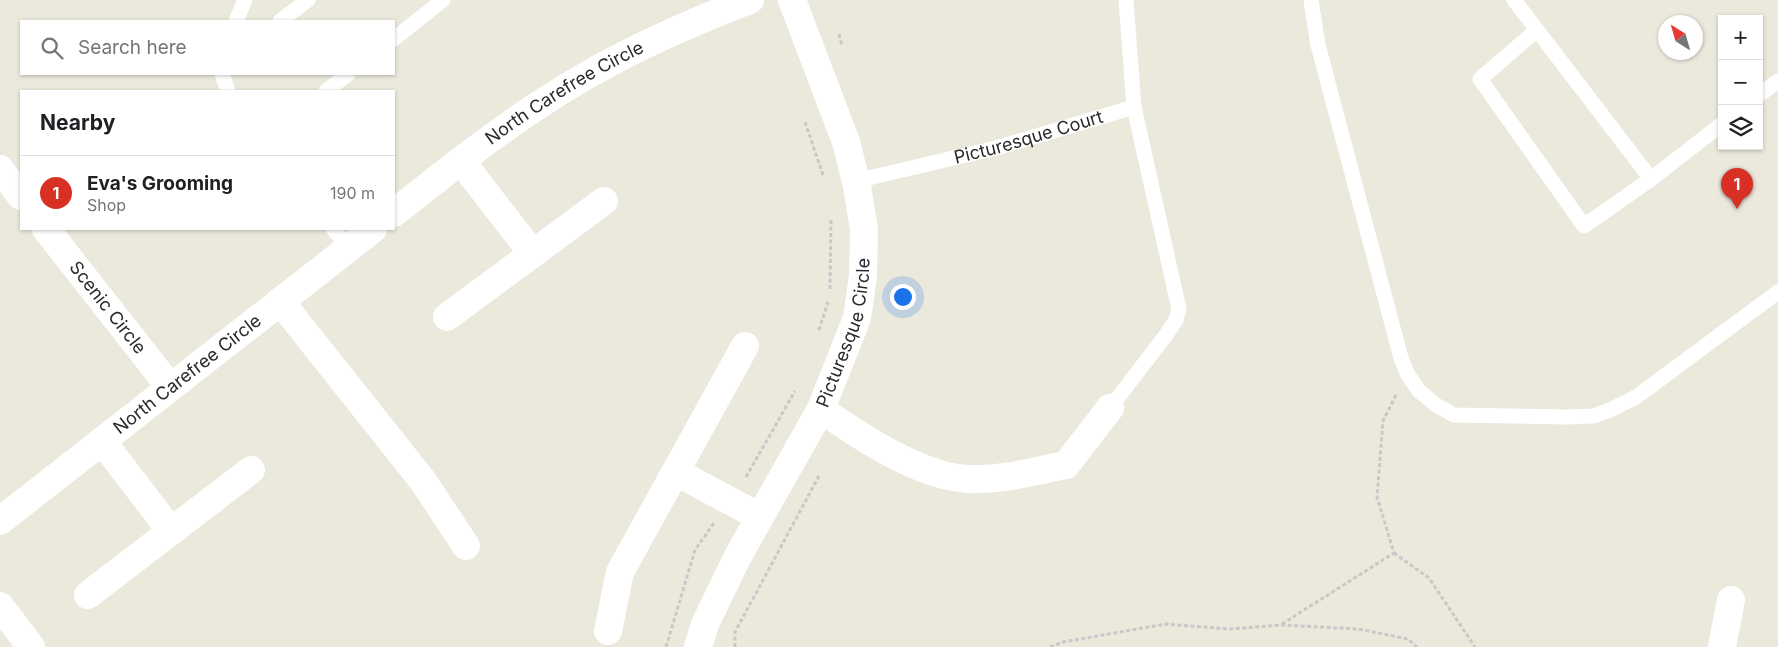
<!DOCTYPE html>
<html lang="en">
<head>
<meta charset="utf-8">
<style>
  :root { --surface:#fff; --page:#f2f2f2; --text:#202124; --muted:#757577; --line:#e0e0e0; --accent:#d93025 }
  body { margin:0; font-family:Inter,sans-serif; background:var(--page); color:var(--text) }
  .controls { position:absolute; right:15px; top:15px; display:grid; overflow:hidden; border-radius:0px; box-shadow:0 1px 4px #0004 }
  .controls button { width:45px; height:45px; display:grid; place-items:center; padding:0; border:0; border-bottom:1px solid var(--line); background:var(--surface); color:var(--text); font:25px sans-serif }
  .compass { position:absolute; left:1658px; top:15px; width:45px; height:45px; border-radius:50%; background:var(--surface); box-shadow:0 1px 4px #0004; rotate:323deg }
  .you { position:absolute; left:902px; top:296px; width:18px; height:18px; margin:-12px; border:4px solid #fff; border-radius:50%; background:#1a73e8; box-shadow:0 0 0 8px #1a73e833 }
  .badge { display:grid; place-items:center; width:32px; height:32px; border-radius:50%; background:var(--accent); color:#fff; font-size:16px; font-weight:700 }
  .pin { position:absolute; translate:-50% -41px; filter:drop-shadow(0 1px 2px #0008) }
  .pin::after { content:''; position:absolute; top:26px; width:18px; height:15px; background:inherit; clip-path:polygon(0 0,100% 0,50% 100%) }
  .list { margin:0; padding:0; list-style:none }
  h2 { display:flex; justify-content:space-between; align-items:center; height:65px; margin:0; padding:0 20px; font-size:21px }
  h2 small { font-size:16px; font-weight:400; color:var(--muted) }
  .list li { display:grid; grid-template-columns:32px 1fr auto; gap:15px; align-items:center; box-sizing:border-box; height:75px; padding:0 20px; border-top:1px solid var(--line) }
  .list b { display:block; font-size:19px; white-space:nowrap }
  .list p { margin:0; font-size:16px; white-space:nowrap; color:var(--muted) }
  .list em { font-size:16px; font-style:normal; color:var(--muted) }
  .icon { flex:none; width:28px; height:28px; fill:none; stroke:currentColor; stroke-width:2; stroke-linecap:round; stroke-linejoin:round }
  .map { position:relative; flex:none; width:1778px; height:647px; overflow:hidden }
  .search { position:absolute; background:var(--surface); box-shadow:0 1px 4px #0004; left:20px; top:20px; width:375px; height:55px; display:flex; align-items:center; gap:12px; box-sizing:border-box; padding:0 18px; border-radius:0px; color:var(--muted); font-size:19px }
  .panel { position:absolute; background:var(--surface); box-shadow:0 1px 4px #0004; left:20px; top:90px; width:375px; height:140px; border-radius:0px }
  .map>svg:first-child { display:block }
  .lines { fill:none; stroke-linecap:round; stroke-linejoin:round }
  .path { stroke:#c8c8c8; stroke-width:3; stroke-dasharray:4 2.5; stroke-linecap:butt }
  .service { stroke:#fff; stroke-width:15 }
  .minor { stroke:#fff; stroke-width:28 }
  .secondary { stroke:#fff; stroke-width:28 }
  .labels { text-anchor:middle; stroke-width:4; stroke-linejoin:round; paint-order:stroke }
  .street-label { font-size:18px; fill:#2a2a2a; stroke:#fff }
</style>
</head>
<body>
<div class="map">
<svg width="1778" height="647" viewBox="0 0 1778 647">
  <rect width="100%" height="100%" fill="#ebe8dc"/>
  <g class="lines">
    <path class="path" d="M839 34 842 46
      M805 122 823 175
      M830 289 831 218
      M819 330 828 302
      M746 477 795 391
      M1394 553 1429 578 1475 647
      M1282 624 1394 553 1377 497 1383 421 1396 395
      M666 647 695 550 714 523
      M735 647V632L819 476
      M1050 647 1063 642 1166 624 1230 629 1282 625 1358 629 1408 639 1417 647"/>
    <g class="service">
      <path d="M1311 0 1318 45 1401 358 1407 373 1419 391 1436 405 1454 415 1568 417 1593 416 1610 410 1636 397 1778 292"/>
      <path d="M1514 0 1651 179 1722 124"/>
      <path d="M236 21 245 0"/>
      <path d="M280 21 308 0"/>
      <path d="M1537 30 1480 79 1584 226 1651 179"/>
      <path d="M394 39 443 0"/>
      <path d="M222 74 228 91"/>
      <path d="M326 91 348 74"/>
      <path d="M1759 95 1778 81"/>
      <path id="s1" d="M856 181 996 148 1134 107"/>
      <path d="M333 229 349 248"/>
      <path d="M1110 408 1166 335 1176 320 1179 309 1134 107 1126 0"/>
    </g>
    <g class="minor">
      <path d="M461 161 533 254"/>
      <path d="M0 169 21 196"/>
      <path id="s2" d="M46 229 170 387"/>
      <path d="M280 301 423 481 466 546"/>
      <path d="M447 317 604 201"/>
      <path d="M821 409C860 437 919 476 968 479 1001 481 1034 471 1066 465L1110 408"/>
      <path d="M102 441 171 531"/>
      <path d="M676 472 760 517"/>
      <path d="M88 595 251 470"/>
      <path d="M0 606 31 647"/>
      <path d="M608 631 620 572 745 346"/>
      <path id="s3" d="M698 647 705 624 738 556 821 409 857 318 863 276 864 230 857 186 846 142 792 0"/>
      <path d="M1722 647 1731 600"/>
    </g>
    <g class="secondary">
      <path id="s4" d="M394 213C447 171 501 128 559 92 618 55 684 25 750 0"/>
      <path id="s5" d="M0 521 373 229"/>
    </g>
  </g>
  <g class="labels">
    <g class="street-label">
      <text dy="6" stroke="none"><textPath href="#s4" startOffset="209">North Carefree Circle</textPath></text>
      <text dy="6" stroke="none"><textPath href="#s1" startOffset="178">Picturesque Court</textPath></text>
      <text dy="6" stroke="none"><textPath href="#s2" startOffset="100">Scenic Circle</textPath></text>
      <text dy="6" stroke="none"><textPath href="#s3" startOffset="349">Picturesque Circle</textPath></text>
      <text dy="6" stroke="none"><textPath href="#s5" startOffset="238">North Carefree Circle</textPath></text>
    </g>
  </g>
</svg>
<div class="controls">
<button>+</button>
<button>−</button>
<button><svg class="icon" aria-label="layers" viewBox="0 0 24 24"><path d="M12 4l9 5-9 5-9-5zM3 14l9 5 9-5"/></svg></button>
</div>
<svg class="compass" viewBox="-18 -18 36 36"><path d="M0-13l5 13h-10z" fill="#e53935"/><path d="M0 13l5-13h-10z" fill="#757577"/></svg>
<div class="you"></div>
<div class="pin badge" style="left:1737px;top:209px">1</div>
<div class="search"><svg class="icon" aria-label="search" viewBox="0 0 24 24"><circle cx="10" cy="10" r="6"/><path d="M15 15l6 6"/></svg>Search here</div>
<section class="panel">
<h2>Nearby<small></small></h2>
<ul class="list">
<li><span class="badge">1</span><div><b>Eva's Grooming</b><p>Shop</p></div><em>190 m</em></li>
</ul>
</section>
</div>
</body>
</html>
